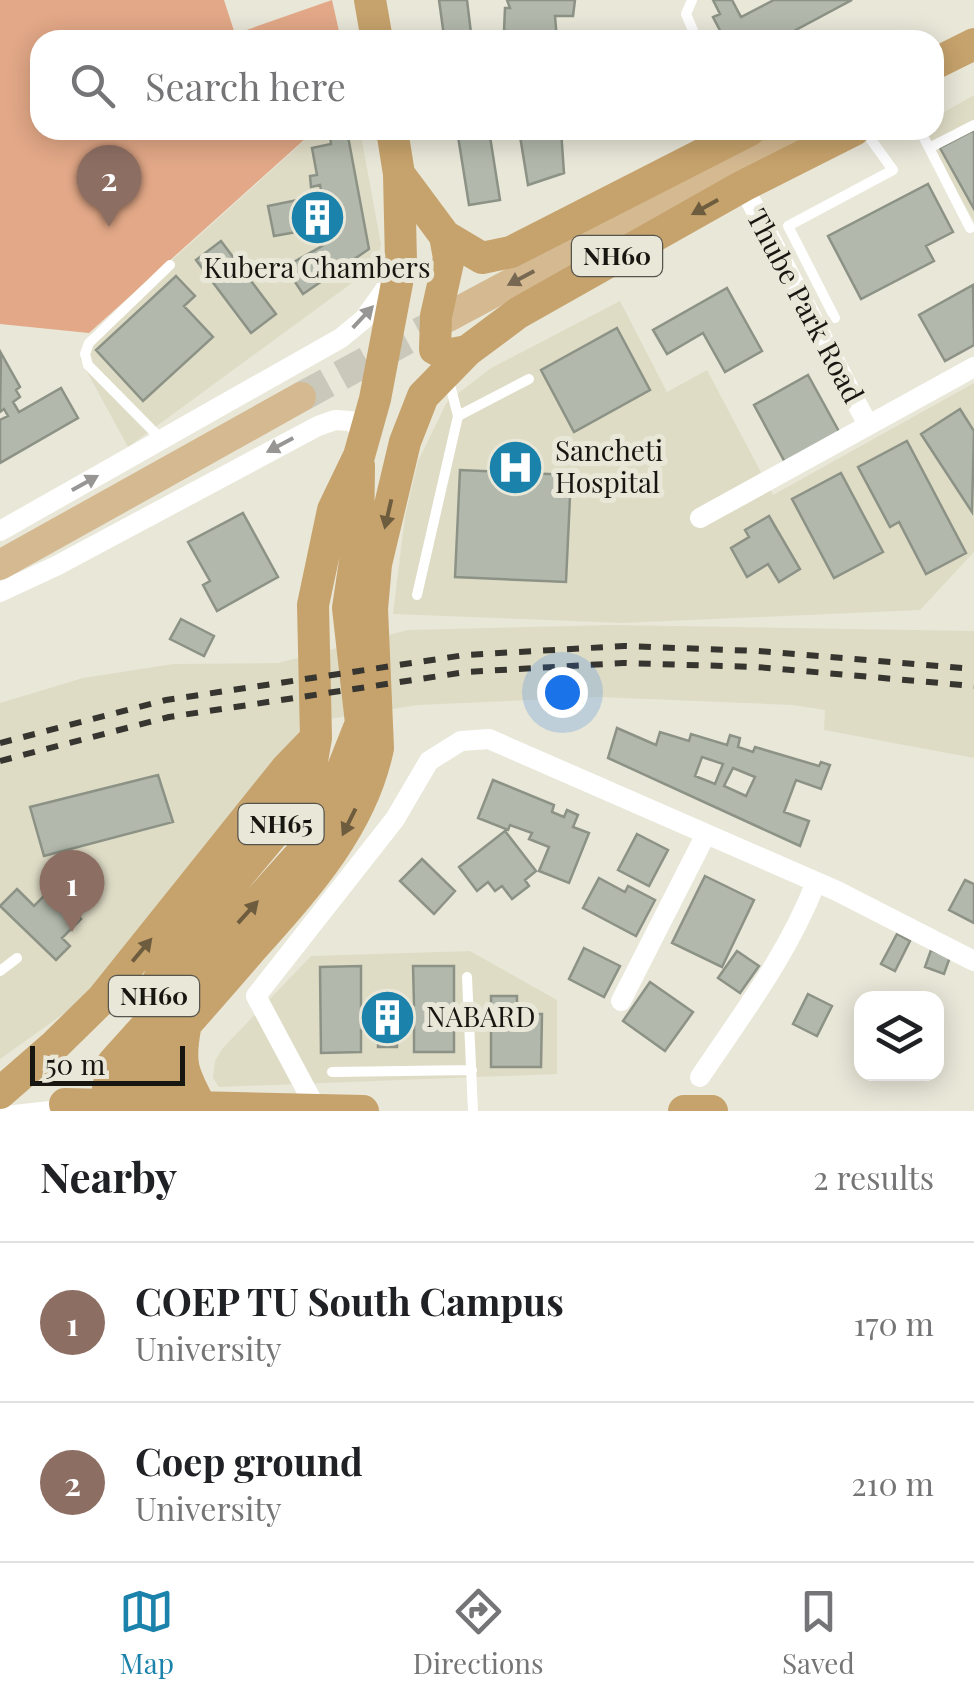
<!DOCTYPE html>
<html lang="en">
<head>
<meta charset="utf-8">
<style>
  :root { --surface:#fff; --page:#f6f6f6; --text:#202124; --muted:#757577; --line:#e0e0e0; --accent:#1a82ab }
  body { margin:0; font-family:"Playfair Display",serif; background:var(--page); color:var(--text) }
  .controls { position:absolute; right:30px; bottom:30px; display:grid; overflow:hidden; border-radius:20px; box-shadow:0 5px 25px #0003 }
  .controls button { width:90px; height:90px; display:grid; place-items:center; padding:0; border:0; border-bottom:2px solid var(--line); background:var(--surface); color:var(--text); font:50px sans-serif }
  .scale { position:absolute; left:30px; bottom:25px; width:155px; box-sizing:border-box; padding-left:10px; border:5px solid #171611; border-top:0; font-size:28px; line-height:35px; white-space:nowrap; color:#171611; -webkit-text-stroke:8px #e9e7d8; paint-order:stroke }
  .you { position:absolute; left:562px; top:692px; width:35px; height:35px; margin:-25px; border:8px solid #fff; border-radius:50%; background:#1a73e8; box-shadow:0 0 0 15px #1a73e833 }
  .badge { display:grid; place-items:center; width:65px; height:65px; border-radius:50%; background:var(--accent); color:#fff; font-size:32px; font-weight:700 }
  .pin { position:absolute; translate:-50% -82px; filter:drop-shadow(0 2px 5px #0008) }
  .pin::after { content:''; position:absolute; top:52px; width:35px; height:30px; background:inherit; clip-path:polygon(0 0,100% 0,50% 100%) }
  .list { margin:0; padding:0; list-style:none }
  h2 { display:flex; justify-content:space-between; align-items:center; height:130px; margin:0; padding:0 40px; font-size:42px }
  h2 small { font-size:32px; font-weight:400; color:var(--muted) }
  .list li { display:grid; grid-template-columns:65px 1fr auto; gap:30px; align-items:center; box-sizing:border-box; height:160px; padding:0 40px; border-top:2px solid var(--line) }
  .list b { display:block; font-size:38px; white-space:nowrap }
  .list p { margin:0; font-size:32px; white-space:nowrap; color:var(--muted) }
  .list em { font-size:32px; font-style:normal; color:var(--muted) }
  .icon { flex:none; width:55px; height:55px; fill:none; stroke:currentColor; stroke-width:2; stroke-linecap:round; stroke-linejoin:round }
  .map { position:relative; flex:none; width:974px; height:1111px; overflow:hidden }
  .search { position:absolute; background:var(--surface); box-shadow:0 5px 25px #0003; left:30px; right:30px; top:30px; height:110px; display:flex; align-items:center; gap:25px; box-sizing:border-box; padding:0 35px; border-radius:30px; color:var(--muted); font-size:38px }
  .sheet { height:450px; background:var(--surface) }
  nav { display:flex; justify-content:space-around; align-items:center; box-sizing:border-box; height:140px; border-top:2px solid var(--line); background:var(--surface); font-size:28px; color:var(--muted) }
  nav a { display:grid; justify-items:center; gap:5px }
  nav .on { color:var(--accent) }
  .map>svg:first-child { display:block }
  .built { fill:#dfdcc6 }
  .green { fill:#e2a887 }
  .building { fill:#b2b8ab; stroke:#8c9386; stroke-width:2.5; fill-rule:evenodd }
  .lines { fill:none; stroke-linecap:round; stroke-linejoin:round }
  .primary-tunnel { stroke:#cac8ba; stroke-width:30; stroke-dasharray:30 15; stroke-linecap:butt }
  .service { stroke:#fff; stroke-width:10 }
  .minor { stroke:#fff; stroke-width:20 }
  .primary { stroke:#d4b991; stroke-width:30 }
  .trunk { stroke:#c6a26c; stroke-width:32 }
  .rail { stroke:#37352f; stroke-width:6; stroke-dasharray:12 12; stroke-linecap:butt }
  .oneway { fill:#6e5c3e }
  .oneway2 { fill:#766851 }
  .oneway3 { fill:#979694 }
  .labels { text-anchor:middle; stroke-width:10; stroke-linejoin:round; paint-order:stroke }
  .shield { fill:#e9e7d8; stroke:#56554d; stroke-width:2.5 }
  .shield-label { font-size:25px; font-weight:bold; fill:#171611 }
  .poi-label { font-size:28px; fill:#171611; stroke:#e9e7d8; text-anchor:start }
  .street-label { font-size:28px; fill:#171611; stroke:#e9e7d8 }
</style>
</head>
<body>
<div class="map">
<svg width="974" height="1111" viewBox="0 0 974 1111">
  <rect width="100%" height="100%" fill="#e9e7d8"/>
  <path class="built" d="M974 95V222L923 130H934V118Z
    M316 130H360L381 244 378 260 371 269 128 447 80 359 90 334Z
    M620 301 667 392 707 370 773 495 974 383V552L920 610 622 623 393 614 405 516 418 461 447 402 491 368Z
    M614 625 974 631V758L824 730 825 710 792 705 598 697 418 705 310 722 87 997 0 1059V703L83 678 173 664 278 663 408 630Z
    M470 951 557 1000V1074L219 1087 213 1078 215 1061 222 1049 311 956Z"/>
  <path class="green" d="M0 0H224L235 34 332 0 341 40H40V130H315L89 333 0 324Z"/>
  <path class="building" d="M439 0H467L471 33 444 36Z
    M507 0H575L573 16H555L557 40H509L508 31H504L505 8H510Z
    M713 0H732L741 17 774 0H852L777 40H725L713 17 720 14Z
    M457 130H489L500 200 469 205Z
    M519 130H561L564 173 528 185Z
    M974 130V209L940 148Z
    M347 131 369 249 303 294 285 267 322 246 319 228 274 236 268 206 322 195 320 185 311 187 310 176 317 175 312 148 331 144 330 135Z
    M928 184 953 232 926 246 934 261 861 299 828 236Z
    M221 241 276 314 251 333 196 260Z
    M176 276 195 296 184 306 213 337 143 401 96 350Z
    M973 285 974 345 945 361 919 315Z
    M727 288 762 351 725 372 703 333 667 354 653 330Z
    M617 328 650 390 574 432 541 370Z
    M1 353 20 387 16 390 20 397 13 402 19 412 61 388 78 418 0 463V420L8 416 4 409 0 412Z
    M808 375 842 437 787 466 754 405Z
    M960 409 974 431 972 512 921 434Z
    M907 441 966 553 926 574 899 522 890 527 858 467Z
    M460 470 571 475 566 582 455 577Z
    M841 473 883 552 834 578 792 499Z
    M243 513 278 577 217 611 203 585 210 581 188 542Z
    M769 516 800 569 779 582 768 564 747 577 731 548 749 537 745 530Z
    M181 619 214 636 204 656 170 639Z
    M617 728 656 745 660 732 689 741 691 734 727 745 730 735 740 738 738 747 753 752 755 747 819 766 821 762 830 765 821 789 796 780 784 812 809 821 800 846 608 758ZM702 757 723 764 715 784 695 776ZM733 768 755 777 746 796 724 786Z
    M158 775 173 822 44 856 30 807Z
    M493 780 554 805 552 812 564 817 567 810 578 815 573 827 589 833 569 883 539 871 549 847 529 839 532 833 510 825 508 830 478 818Z
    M505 831 536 871 525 880 529 886 512 899 502 886 495 891 488 882 477 891 459 867Z
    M637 834 668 850 649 886 618 870Z
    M422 859 455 891 434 914 400 881Z
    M705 876 754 900 722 967 672 943Z
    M599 878 625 892 628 886 655 900 636 936 583 908Z
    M965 880 974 884V923L949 910Z
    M17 889 34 906 51 889 81 919 62 938 70 946 56 960 0 906Z
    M897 934 910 941 895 971 881 964Z
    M584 948 620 966 604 997 569 979Z
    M931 950 950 957 944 974 925 967Z
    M737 951 759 966 740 993 718 978Z
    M361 966V1006L414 1005 413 966H454V1052H414V1027L397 1028V1047H378V1030H361V1052L321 1053 320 967Z
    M650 982 693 1012 665 1051 623 1021Z
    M808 994 832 1006 817 1036 793 1024Z
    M491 996H517V1014H542L541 1067H491Z"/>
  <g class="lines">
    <path class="primary-tunnel" d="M301 397 448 317"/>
    <path class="service" d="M692 0 686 14 697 40
      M920 130 970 228
      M929 148 974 125
      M835 318 788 226 893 170 864 130
      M458 416 529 379
      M161 439 88 365 85 354 89 343 170 265
      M417 595 458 416 448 377
      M0 971 17 958
      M467 977 473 1111
      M332 1072 472 1070
      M5 1111 59 1105"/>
    <path class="minor" d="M743 186 868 425
      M700 518 974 367
      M0 531 341 338 364 319 391 281
      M0 592 56 566 318 426 335 420 351 421 366 435
      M621 1001 706 834
      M700 1077C743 1013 788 954 816 882
      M317 1110 256 996 395 819 429 761 461 741 489 739 837 891 974 961"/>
    <path class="primary" d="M448 317 796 130
      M0 565 301 397"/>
    <path class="trunk" d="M370 0 377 40
      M934 64 974 44
      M399 174 445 236 482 258 511 252 750 130
      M445 236 449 258 436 316 435 349 447 355 467 351
      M186 1023C178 1063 182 1072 201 1107
      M0 1093 55 1045 102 999 287 768 316 738
      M107 1094 113 1063 299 856 323 818 361 723 348 608 358 541 359 466
      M65 1104 363 1111
      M99 1111 107 1094 136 1080C174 1038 211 996 248 953 302 892 361 830 378 748L372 609 376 564 405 442 423 396 467 351 518 313 743 186 854 130
      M174 1111 152 1063 148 1036 158 981 175 951 279 827 309 778 316 738 313 605 333 510 359 456 375 399 401 262 399 174 392 130
      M684 1111H712"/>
    <path class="rail" d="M0 743 166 700 465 655 624 646 758 651 974 669
      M0 761 169 717 466 672 623 663 757 667 974 686"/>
  </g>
  <defs><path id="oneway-solid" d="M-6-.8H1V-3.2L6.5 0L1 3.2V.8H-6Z" transform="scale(2.5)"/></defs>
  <g class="oneway">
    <use href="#oneway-solid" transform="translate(705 207) rotate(151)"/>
    <use href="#oneway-solid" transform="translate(388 514) rotate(103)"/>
    <use href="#oneway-solid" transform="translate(349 822) rotate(116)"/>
    <use href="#oneway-solid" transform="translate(248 912) rotate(-48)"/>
    <use href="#oneway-solid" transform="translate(142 950) rotate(-50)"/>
  </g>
  <use class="oneway2" href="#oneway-solid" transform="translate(521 278) rotate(152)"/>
  <g class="oneway3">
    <use href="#oneway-solid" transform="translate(363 317) rotate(-47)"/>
    <use href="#oneway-solid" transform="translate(280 445) rotate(152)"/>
    <use href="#oneway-solid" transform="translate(85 483) rotate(-29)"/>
  </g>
  <defs>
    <symbol id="building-disc" viewBox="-11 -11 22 22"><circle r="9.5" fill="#1a82ab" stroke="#e9e7d8"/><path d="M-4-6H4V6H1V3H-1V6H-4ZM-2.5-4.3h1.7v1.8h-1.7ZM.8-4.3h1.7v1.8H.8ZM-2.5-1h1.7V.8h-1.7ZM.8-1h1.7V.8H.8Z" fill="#fff"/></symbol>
    <symbol id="hospital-disc" viewBox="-11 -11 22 22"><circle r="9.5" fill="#1a82ab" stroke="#e9e7d8"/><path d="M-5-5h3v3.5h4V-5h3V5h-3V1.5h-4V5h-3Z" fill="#fff"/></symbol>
  </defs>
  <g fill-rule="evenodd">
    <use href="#building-disc" x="286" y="186" width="63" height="63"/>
    <use href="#hospital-disc" x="484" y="436" width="63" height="63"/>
    <use href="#building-disc" x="356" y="986" width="63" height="63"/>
  </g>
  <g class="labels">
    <g class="shield">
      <rect x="572" y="236" width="90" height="40" rx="8"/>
      <rect x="238.5" y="804" width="85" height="40" rx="8"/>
      <rect x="109" y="976" width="90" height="40" rx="8"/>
    </g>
    <g class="shield-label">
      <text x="617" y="265">NH60</text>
      <text x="281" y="833">NH65</text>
      <text x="154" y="1005">NH60</text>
    </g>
    <g class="poi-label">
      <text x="317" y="278" text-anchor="middle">Kubera Chambers</text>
      <text x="555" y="461">Sancheti<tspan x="555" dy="32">Hospital</tspan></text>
      <text x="426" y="1027">NABARD</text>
    </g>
    <g class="street-label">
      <text transform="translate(805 306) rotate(62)" y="10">Thube Park Road</text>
    </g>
  </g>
</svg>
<div class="controls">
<button><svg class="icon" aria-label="layers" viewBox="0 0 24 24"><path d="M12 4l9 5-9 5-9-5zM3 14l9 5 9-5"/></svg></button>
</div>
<div class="scale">50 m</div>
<div class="you"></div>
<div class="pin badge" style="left:72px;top:932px;background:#8d6e63">1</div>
<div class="pin badge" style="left:109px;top:227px;background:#8d6e63">2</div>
<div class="search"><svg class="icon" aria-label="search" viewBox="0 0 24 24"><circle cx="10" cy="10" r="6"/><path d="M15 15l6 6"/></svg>Search here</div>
</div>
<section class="sheet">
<h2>Nearby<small>2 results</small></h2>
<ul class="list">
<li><span class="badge" style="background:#8d6e63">1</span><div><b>COEP TU South Campus</b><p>University</p></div><em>170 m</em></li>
<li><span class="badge" style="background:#8d6e63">2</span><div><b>Coep ground</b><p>University</p></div><em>210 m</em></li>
</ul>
</section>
<nav>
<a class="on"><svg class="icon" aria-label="map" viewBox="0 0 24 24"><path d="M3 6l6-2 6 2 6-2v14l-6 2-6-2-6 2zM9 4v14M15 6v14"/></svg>Map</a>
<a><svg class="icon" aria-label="directions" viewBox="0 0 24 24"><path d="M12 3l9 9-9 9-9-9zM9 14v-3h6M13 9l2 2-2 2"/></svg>Directions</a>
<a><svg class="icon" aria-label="saved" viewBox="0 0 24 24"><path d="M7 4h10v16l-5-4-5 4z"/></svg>Saved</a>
</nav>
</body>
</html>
